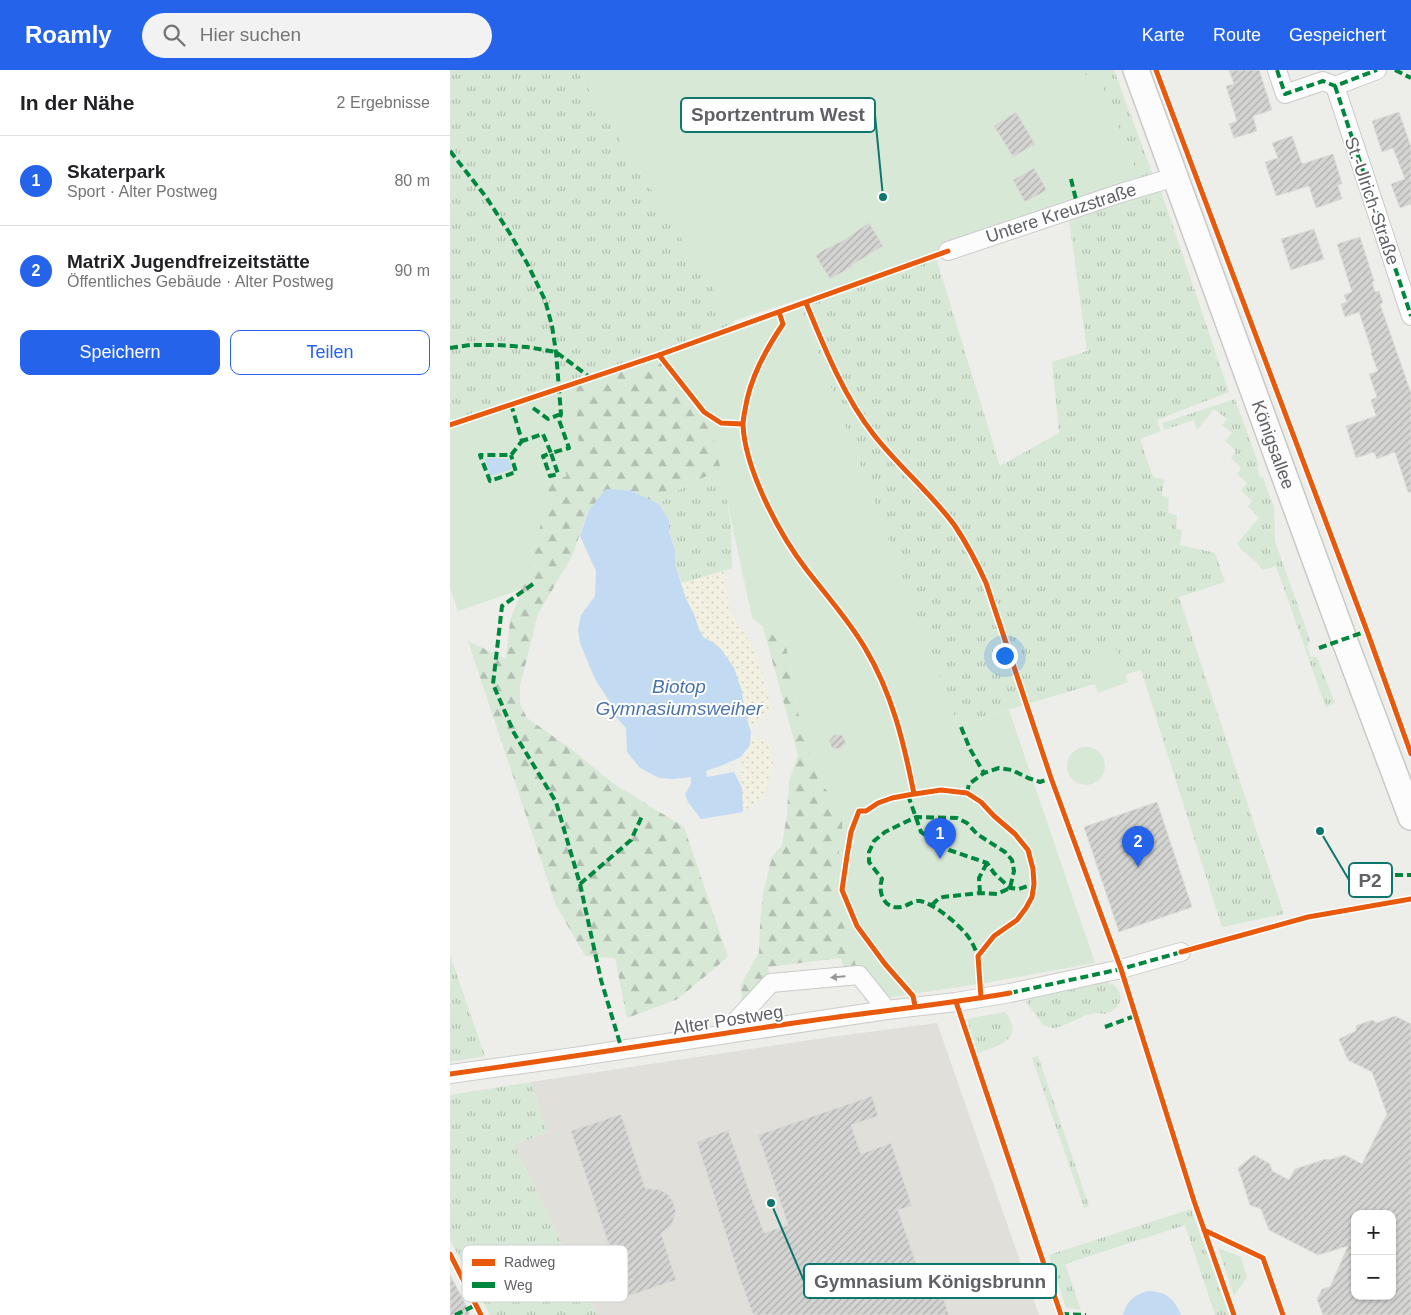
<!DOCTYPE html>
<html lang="de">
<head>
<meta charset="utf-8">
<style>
  :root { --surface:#fff; --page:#f2f2f2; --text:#202124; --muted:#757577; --line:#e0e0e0; --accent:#2563eb }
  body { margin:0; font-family:Helvetica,sans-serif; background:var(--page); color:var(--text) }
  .controls { position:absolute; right:15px; bottom:15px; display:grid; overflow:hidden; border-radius:10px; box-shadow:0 1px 4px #0004 }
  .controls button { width:45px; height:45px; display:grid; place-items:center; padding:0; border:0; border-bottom:1px solid var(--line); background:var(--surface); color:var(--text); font:25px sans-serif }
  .you { position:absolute; left:554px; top:585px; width:18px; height:18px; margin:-12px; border:4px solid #fff; border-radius:50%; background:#1a73e8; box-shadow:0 0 0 8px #1a73e833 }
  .badge { display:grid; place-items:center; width:32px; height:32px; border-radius:50%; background:var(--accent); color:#fff; font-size:16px; font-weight:700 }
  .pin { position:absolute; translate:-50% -41px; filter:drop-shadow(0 1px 2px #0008) }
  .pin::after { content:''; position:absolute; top:26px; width:18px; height:15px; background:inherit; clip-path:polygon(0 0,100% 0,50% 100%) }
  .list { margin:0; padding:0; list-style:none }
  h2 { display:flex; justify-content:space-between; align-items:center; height:65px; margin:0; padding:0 20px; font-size:21px }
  h2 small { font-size:16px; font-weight:400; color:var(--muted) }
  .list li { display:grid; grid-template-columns:32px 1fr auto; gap:15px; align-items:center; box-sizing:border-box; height:90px; padding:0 20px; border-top:1px solid var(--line) }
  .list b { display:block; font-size:19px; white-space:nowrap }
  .list p { margin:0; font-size:16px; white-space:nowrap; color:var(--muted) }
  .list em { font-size:16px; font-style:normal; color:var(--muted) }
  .actions { display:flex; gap:10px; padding:15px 20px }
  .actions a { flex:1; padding:11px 0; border:1px solid var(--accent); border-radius:10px; text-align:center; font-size:18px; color:var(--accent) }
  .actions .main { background:var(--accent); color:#fff }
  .icon { flex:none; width:28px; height:28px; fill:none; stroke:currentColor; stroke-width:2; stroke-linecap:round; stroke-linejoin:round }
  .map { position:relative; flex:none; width:961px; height:1245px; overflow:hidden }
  header { display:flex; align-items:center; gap:30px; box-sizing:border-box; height:70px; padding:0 25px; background:var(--accent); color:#fff }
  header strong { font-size:24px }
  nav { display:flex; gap:28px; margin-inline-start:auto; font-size:18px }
  .search { width:350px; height:45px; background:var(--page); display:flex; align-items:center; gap:12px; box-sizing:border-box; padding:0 18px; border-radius:28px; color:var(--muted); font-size:19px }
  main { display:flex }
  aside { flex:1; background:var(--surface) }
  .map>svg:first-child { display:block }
  .education { fill:#e0dfd9 }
  .grass { fill:url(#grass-tufts) }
  .forest { fill:url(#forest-firs) }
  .sand { fill:url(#sand-dots) }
  .green { fill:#d8e8d7 }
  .water { fill:#c2dbf3 }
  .building { fill:url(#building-hatch); stroke:#dcdcd8; fill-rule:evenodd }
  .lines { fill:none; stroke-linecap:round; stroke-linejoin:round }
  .street-casing { stroke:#cbcbca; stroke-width:20 }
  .secondary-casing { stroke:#c9c9ca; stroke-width:28 }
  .street { stroke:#fcfcfc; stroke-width:18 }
  .secondary { stroke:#fcfcfc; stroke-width:25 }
  .quiet { stroke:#00873e; stroke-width:4; stroke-dasharray:8 4; stroke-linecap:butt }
  .cycleway-casing { stroke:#fff; stroke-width:8 }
  .cycleway { stroke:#e8590c; stroke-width:5 }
  .oneway { fill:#96979a }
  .labels { text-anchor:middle; stroke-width:4; stroke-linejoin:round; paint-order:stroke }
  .street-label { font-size:18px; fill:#5f6166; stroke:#fff }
  .water-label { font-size:19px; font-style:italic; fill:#4c74a8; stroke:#fff }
  .key { fill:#fff; stroke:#cfd0d1; stroke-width:1 }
  .key-label { font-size:14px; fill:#5f6166 }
  .leader { fill:none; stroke:#0f766e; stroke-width:2 }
  .callout-dot { fill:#0f766e; stroke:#fff; stroke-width:2 }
  .callout { fill:#fff; stroke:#0f766e; stroke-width:2 }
  .callout-label { font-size:19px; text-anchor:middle; font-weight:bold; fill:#5f6166 }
</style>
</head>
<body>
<header>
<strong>Roamly</strong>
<div class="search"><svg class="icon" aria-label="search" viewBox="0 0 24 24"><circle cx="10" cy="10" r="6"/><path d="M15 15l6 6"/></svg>Hier suchen</div>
<nav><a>Karte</a><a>Route</a><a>Gespeichert</a></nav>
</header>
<main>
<aside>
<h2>In der Nähe<small>2 Ergebnisse</small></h2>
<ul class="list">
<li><span class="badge">1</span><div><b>Skaterpark</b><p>Sport · Alter Postweg</p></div><em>80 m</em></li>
<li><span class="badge">2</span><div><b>MatriX Jugendfreizeitstätte</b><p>Öffentliches Gebäude · Alter Postweg</p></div><em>90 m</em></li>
</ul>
<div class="actions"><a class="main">Speichern</a><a>Teilen</a></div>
</aside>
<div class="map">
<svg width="961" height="1245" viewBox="0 0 961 1245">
  <defs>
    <pattern id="grass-tufts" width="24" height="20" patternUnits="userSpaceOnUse" patternTransform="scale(1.25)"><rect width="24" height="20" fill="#d8e8d7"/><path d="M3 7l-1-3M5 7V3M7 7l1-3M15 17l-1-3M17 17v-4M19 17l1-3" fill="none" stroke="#b2bfb2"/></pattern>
    <pattern id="forest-firs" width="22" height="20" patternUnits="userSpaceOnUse" patternTransform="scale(1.25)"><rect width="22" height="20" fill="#d8e8d7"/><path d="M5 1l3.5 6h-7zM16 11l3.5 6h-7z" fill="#b2bfb2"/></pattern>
    <pattern id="sand-dots" width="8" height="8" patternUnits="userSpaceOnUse" patternTransform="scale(1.25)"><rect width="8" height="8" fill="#f2f0e1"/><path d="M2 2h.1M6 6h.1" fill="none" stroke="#d2d0c4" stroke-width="1.8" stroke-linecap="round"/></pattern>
    <pattern id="building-hatch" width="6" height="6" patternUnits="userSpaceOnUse" patternTransform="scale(1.25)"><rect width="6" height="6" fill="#d4d4d2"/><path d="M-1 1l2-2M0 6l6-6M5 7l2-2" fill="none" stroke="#afafae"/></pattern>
  </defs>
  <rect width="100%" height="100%" fill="#edede9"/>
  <path class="education" d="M487 953 589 1245H147L64 1075 97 1062 81 1012 381 967Z"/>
  <path class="grass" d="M0 0H127L287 257 209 285 0 354Z
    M632 0H664L703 105 688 110 683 94 646 1 634 6Z
    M708 112 779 322 707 350 711 361 690 369 703 407 714 410 712 426 719 427 718 443 727 445 726 459 732 460 730 475 765 483 775 512 729 527 834 844 772 857 691 600 508 655 350 235 485 184 550 396 609 363 602 292 637 281 618 141Z
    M785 329 809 395 807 397 810 407 813 408 824 437 825 471 860 570 857 577 861 587H867L885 633 876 638 826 496 812 500C806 488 794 486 787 473L809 448 798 436 802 431 791 420 797 413 787 403 791 398 781 388 786 381 775 371 782 363 772 355 777 349 764 339 747 360 744 350 714 360 712 353Z
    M271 399 281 454 282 498 232 513 225 494V480L219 462V452L209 434 228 420Z
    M0 885 35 986 0 992Z
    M651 911C656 912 662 913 666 917 672 923 672 933 665 939 662 941 658 943 654 944 635 939 620 957 602 958 600 958 597 956 594 956L576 932 584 926Z
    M555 942C576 969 549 976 528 983L517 949Z
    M588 986 639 1136 634 1138 582 988Z
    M81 1012 97 1062 64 1075 147 1245H40L0 1170V1025Z
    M741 1139 779 1245H765L735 1155 615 1194 631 1240 616 1238 599 1185Z
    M768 1178 791 1187 797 1207 784 1226Z"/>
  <path class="forest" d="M209 285 262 359 271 399 228 420 209 434 182 421 139 439 122 486 88 544 70 616V634L77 648 120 678 164 714 234 757 278 887 228 929 177 948 165 888 135 886 106 835 18 571 56 589 60 551 72 519 62 334Z
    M313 557 336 575 350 651 369 710 394 743 384 823 406 895 395 903 391 888 318 897 321 913 303 932 292 930 291 914 309 883 310 854 313 823 322 786 332 776 337 743 339 712 348 685Z"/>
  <path class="sand" d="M274 501 279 541 299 570 311 598 322 641 303 654 301 661 302 666 306 669 320 672 323 693 314 728 293 742 291 687 300 675 301 662 294 639 292 621 283 598 271 579 264 573 253 567 236 529 232 514Z"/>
  <path class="green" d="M127 0H632L634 6 646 0 692 117 283 251Z
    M350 235 508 655 559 640 645 893 529 914 415 931 406 895 384 823 394 743 369 710 350 651 336 575 302 548 262 359 209 285Z
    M125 313 129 378 115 401 117 406 91 416 97 433 72 519 8 541 0 518V354Z
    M665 576 678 612 648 623 635 587Z
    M617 696a19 19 0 1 1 38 0a19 19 0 1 1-38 0Z"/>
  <path class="water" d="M35 388 59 389 62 399 40 406Z
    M156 419 182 421 209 434 219 451V462L225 480V494L236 529 244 544 249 559 253 567 264 573 271 579 284 598 292 621 294 639 301 662 300 675 291 687 273 695 256 701 257 707 284 702 292 718 293 742 251 749 238 732 235 724 241 714V707L224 709 209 708 190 698 177 682 176 658 166 647V642L145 609 130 573 128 559 131 545 145 526 146 501 130 466 139 440Z
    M697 1221C714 1220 725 1229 731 1245H673C676 1232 684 1225 697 1221Z"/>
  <path class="building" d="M779 0H809L822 40 803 46 807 61 784 68 779 54 787 51 776 16 784 14Z
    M566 42 585 74 563 87 544 56Z
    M949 42 961 77V134L950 138 941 114 955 109 943 78 932 82 922 51Z
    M842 66 852 94 883 84 892 114 888 115 892 129 866 138 859 116 826 126 815 92 828 88 822 73Z
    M584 98 597 120 575 132 563 110Z
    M419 153 433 176 402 195 403 196 380 209 365 185 388 172 389 173Z
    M864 159 874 189 841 200 831 169Z
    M910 167 924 211 922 212 925 222 929 221 933 233 930 234 961 323V422H958L945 382 927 389 924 382 906 388 896 356 926 346 921 330 927 327 919 304 928 301 921 283 922 282 909 242 895 247 891 234 897 232 894 225 902 222 887 174Z
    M384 665H392L396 673 390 679 382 678 379 671Z
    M707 732 742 837 669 862 634 757Z
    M945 946 961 954V1245H873L867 1229 872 1219 880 1217 898 1176 868 1185 819 1160 811 1139 800 1135 788 1098 804 1085 820 1094 822 1101 839 1110 845 1099 876 1089 879 1090 895 1085 912 1094 937 1044 922 1002 898 990 889 969 906 961V956L922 950 927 953ZM905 1144H942V1226H905Z
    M422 1026 428 1046 401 1055 411 1084 441 1073 462 1136 448 1140 474 1217 488 1213 499 1245H303L290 1209 247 1072 278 1060 314 1163 338 1155 308 1065Z
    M171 1044 195 1118 210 1120 216 1123 223 1131 226 1143 222 1154 219 1158 211 1163 226 1210 176 1227 121 1061Z
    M0 1205 16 1235 20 1245H0Z"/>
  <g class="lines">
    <defs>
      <path id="street" d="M827 0 835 24 873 11 885 16 927 0
        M885 16 961 246
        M498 181 671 123 725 107
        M274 964 321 913 409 905 437 940
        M0 1004 124 987 437 940 506 932 560 923 671 899 731 882"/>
      <g id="secondary">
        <path id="s1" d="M686 0 894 569 961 747"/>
      </g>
    </defs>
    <use href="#street" class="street-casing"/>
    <use href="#secondary" class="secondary-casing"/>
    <use href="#street" class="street"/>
    <use href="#secondary" class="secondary"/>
    <path class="quiet" d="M827 0 835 24 873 11 885 16 927 0
      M945 0 961 8
      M885 16 961 246
      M0 81 36 127 59 162 77 193 95 230 102 256 106 282 111 344 109 350 119 378 101 383 108 404 100 406 93 386 101 383 93 364 72 371
      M621 109 628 138
      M0 278 20 275H47L77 277 106 282 141 308
      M61 334 72 371 61 385H30L40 411 66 402 61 385
      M83 338 98 349 111 344
      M83 514 52 536 43 614 64 663 106 732 130 814 151 910 172 980
      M869 578 917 561
      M511 657 520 679 534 703
      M517 723 519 714 534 703 549 698 562 700 578 708 590 712 601 708
      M458 725 471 762 499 780 537 793 544 803 560 818 569 819 584 814
      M921 805H961
      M130 814 181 770 193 744
      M530 823 529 808 537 793
      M482 835 488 829 493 827 530 823 547 824 560 818 564 801 562 790 555 782 527 764 517 753 507 748 466 747 435 762 424 771 419 782V792L432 809C427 823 435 840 451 837 458 836 463 830 470 831 483 833 507 853 516 864 522 871 526 880 528 888
      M560 923 671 899 735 881
      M655 957 685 946
      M611 1244 636 1245
      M5 1245 26 1235"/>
    <defs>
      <path id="cycleway" d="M706 0 917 561 961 684
        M356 233C374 277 394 327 424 365 449 397 481 423 505 456 517 474 527 493 536 513L601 708 671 899 744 1131 784 1245
        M329 242 333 254C315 281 300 308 295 340 294 345 293 350 293 355 295 399 329 464 356 499 376 525 398 549 415 578 442 623 454 673 464 724
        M209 285 254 342 271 353 293 354
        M0 355 209 285 498 181
        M731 882 858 847 961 829
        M506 932 611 1245
        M465 936 463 926 435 894 407 856 392 820 397 786 401 762 409 741H416L428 733 442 728 458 725 491 720 517 723 531 732 544 746 565 764 578 780 583 799 584 814 582 827 576 838 567 850 544 866 528 886 531 928
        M0 1004C117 988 234 969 351 952 421 942 491 935 560 923
        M754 1160 813 1188 833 1245
        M0 1184 31 1245"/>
    </defs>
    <use href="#cycleway" class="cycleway-casing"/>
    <use href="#cycleway" class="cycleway"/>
  </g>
  <defs><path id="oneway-solid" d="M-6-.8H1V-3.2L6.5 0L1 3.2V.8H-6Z" transform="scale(1.25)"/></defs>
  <use class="oneway" href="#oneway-solid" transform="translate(388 907) rotate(175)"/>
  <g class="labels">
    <g class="street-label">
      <text transform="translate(922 131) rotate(71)" y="6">St.-Ulrich-Straße</text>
      <text transform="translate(611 143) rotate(-18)" y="6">Untere Kreuzstraße</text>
      <text dy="6" stroke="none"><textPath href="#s1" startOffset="399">Königsallee</textPath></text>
      <text transform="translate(278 950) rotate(-9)" y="6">Alter Postweg</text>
    </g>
    <g class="water-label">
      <text x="229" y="623">Biotop<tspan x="229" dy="22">Gymnasiumsweiher</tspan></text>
    </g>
  </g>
  <rect x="12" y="1175" width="166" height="57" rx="8" class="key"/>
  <rect x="22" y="1189" width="23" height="7" fill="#e8590c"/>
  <rect x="22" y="1212" width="23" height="6" fill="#00873e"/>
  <g class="key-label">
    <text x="54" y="1197">Radweg</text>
    <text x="54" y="1220">Weg</text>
  </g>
  <path class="leader" d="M433 127L425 45M870 761L899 810M321 1133L354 1211"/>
  <g class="callout-dot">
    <circle cx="433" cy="127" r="5"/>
    <circle cx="870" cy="761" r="5"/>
    <circle cx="321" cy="1133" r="5"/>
  </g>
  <g class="callout">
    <rect x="231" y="28" width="194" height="34" rx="5"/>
    <rect x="899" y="793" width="43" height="34" rx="5"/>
    <rect x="354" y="1194" width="252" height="34" rx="5"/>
  </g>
  <g class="callout-label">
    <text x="328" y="51">Sportzentrum West</text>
    <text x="920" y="817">P2</text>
    <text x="480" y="1218">Gymnasium Königsbrunn</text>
  </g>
</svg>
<div class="controls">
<button>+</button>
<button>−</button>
</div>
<div class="you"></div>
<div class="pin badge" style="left:490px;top:789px">1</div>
<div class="pin badge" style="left:688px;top:797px">2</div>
</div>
</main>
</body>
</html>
